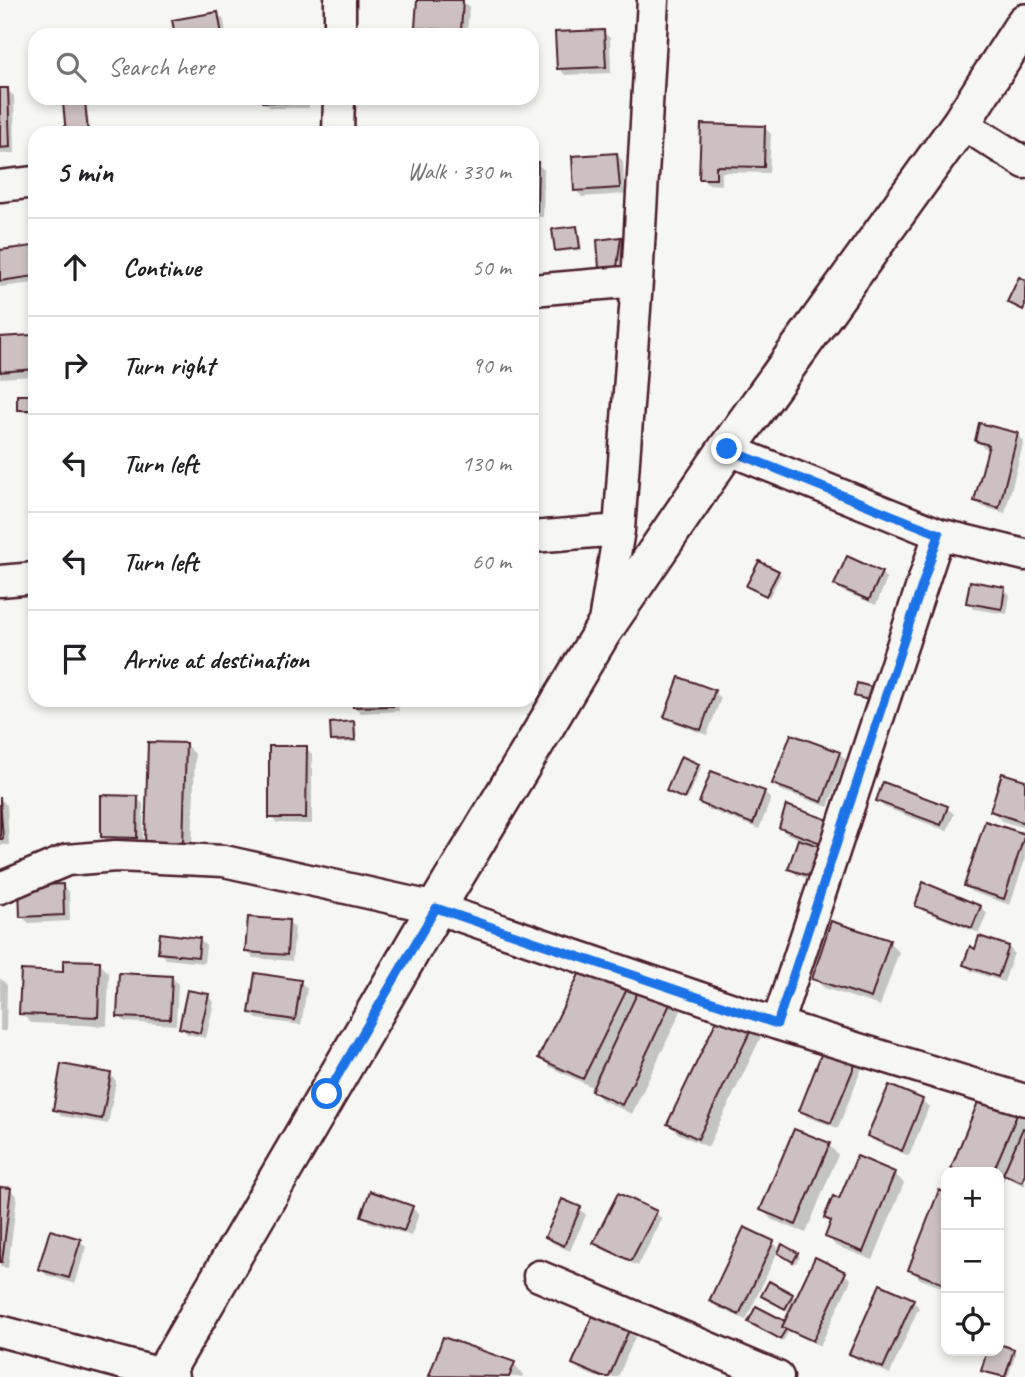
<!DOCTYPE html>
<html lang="en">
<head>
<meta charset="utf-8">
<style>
  :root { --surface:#fff; --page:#f2f2f2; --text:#202124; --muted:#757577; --line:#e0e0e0 }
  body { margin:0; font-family:Caveat,sans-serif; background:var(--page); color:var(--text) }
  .controls { position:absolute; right:21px; bottom:21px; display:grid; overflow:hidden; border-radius:14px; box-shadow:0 4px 10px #0003 }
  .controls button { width:63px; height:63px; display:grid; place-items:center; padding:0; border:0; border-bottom:2px solid var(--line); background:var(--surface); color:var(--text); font:35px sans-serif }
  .stop { position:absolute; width:21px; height:21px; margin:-16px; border:5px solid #1a73e8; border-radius:50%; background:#fff }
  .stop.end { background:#1a73e8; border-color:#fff; box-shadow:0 2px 7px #0008 }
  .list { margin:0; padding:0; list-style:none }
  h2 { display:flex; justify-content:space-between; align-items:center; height:91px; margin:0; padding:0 28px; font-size:30px }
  h2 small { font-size:23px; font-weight:400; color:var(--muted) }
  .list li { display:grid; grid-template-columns:46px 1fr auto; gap:21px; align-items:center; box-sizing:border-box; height:98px; padding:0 28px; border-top:2px solid var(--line) }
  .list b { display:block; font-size:26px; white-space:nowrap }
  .list em { font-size:23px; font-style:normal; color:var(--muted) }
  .icon { flex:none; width:38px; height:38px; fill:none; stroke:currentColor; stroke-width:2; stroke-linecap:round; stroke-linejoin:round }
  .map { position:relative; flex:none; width:1025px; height:1377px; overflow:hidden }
  .search { position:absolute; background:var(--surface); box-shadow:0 4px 10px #0003; left:28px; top:28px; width:511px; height:77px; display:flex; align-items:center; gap:18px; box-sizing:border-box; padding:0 24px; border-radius:21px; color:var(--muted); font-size:26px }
  .panel { position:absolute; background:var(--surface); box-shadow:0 4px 10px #0003; left:28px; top:126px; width:511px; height:581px; border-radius:21px }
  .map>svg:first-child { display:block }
  .shadow { fill:#0003 }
  .building { fill:#ccc1c0; stroke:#4a1f2b; stroke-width:2 }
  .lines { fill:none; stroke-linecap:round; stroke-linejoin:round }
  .minor-casing { stroke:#4a1f2b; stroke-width:35 }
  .tertiary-casing { stroke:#4a1f2b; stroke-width:42 }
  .minor { stroke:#f6f6f2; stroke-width:30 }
  .tertiary { stroke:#f6f6f2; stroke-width:37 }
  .route { stroke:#1a73e8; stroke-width:9 }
</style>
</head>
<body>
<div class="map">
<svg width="1025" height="1377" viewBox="0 0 1025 1377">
  <rect width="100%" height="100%" fill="#f6f6f2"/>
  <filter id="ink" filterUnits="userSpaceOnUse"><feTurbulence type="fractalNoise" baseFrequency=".0143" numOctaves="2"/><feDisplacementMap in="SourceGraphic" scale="14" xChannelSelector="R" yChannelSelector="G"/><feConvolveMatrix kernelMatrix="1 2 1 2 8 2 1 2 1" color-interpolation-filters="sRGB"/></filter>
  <g filter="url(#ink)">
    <path class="shadow" d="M419 0 462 1 469 7 467 35 423 34 417 27Z
      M217 13 224 20 226 35H176Z
      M603 32 610 38 611 73 565 75 559 68Z
      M0 90H7L14 96 15 153 0 154Z
      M264 98H309V108H270L264 101Z
      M496 98H531V101L501 102Z
      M84 103 87 106 90 133H67Z
      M764 127 771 134 769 173 722 172V185L707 184 701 178Z
      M617 155 623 161 625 194 582 197 576 190Z
      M532 164H537L544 170 543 217H532Z
      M577 228 579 231 582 250 559 252 556 250Z
      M620 239 623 241 619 269 604 270 601 267Z
      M33 248 35 250V283L0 287V252Z
      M31 337 35 341V376L0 378V339Z
      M35 397V412H22L19 410Z
      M1017 435 1024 441 1005 513 983 507 976 501 990 449 983 447 977 441Z
      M778 572 781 575 769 597 748 586Z
      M881 573 887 579 876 605 842 591 836 585Z
      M1004 588 1010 595 1007 614 974 609 968 603Z
      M680 680 714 692 721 698 707 735 673 722 666 716Z
      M354 700H398L399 711 361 713 355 707Z
      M354 723 356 726 357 742 336 743 333 741Z
      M185 744 195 754 192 854 157 853Z
      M306 748 312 754V824L277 823 270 817Z
      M839 753 846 760 828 807 780 790 774 784Z
      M698 765 701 768 687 800 671 794 668 791Z
      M712 773 764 793 771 799 759 829 707 809 701 802Z
      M1025 782V828L1002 821 992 811Z
      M137 798 143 804V843H109L102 836Z
      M0 799 7 805 9 845H0Z
      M878 801 947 808 954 814 947 831 884 807Z
      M828 822V848L817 844 827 855 818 882 797 875 790 868 800 839 787 834 781 828Z
      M986 823 1025 836V860L1010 905 972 892 966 886Z
      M62 886 69 892 70 921 29 923 22 917Z
      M917 905 981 907 987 913 979 933 923 911Z
      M288 922 295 928 292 961 253 958 247 951Z
      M199 939 206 946 204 963 166 959 160 952Z
      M889 942 899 952 880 1006 824 988 814 978Z
      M1008 947 1014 953 1004 982 971 971 965 964 976 951Z
      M587 962 671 1001 681 1011 632 1114 602 1100 593 1090 594 1088 550 1067 540 1057Z
      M99 963 109 973 107 1026 31 1023 21 1013 64 974Z
      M172 977 178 984 176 1025 125 1022 119 1016Z
      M0 978 7 985 6 1031H0Z
      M300 982 307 988 301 1025 257 1019 250 1012Z
      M208 996 214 1002 206 1038 187 1034 181 1027Z
      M751 1028 761 1037 708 1147 679 1134 669 1124Z
      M856 1061 862 1068 838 1128 807 1117 801 1110Z
      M110 1074 116 1081 108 1124 61 1116 55 1109Z
      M889 1087 922 1100 929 1107 909 1156 876 1142 869 1136Z
      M1019 1110 1025 1116V1186L1012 1180 1006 1174 999 1192V1172H957L953 1168Z
      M829 1145 838 1155 806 1233 772 1220 762 1210Z
      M894 1173 904 1183 873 1260 836 1246 827 1236 832 1224 826 1218 840 1201Z
      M0 1189 10 1190 17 1196 8 1268 0 1267Z
      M940 1192 946 1194V1289L920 1279 910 1269Z
      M412 1208 419 1214 411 1236 369 1222 363 1216Z
      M580 1209 586 1215 570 1251 553 1243 547 1237Z
      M656 1213 662 1219 638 1266 602 1249 595 1242Z
      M80 1241 86 1247 75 1284 46 1275 40 1268Z
      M773 1242 781 1251 797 1254 800 1257 796 1263 782 1256 778 1251 746 1320 717 1307 711 1301Z
      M845 1274 851 1280 820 1346 789 1331 783 1341 753 1324H785L791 1312 765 1298 792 1295 797 1300Z
      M913 1301 919 1307 890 1374 858 1360 851 1353Z
      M628 1331 635 1337 618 1377H596L580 1370 574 1364Z
      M999 1346 1013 1350 1016 1353 1008 1377H999L986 1373 983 1370 989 1351H999Z
      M514 1364 523 1374 522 1377H433L431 1375Z"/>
    <path class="building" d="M417 0H463L461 31 415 28Z
      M218 12 222 35H175L172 20Z
      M604 30 606 67 557 69 555 32Z
      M0 88H8L10 147 0 148Z
      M262 98H304V103L262 102Z
      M85 102 88 133H66L63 103Z
      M701 124 765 126 764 167 716 166V179H699Z
      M617 153 620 188 574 191 572 156Z
      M532 162H538L537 211H532Z
      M577 226 580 248 555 251 552 229Z
      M621 237 617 267 599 268 597 240Z
      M33 246 35 276 0 281V250Z
      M1019 277 1025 280V306L1023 310 1007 302Z
      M32 335 35 369 0 372V337Z
      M17 395H35V410H17Z
      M979 423 1018 433 999 508 974 501 989 445 975 441Z
      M847 556 882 572 869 600 834 585Z
      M759 561 779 571 766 596 746 586Z
      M970 581 1005 587 1002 609 966 603Z
      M679 677 715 690 701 730 664 717Z
      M857 683 876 688 872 701 854 696Z
      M353 700H393V706L353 707Z
      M354 721 355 740 331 741 330 723Z
      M791 734 840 752 822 802 772 784Z
      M148 742 186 743 183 845 145 844Z
      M269 746H307L306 818H269Z
      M681 756 699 764 684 799 666 791Z
      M711 771 765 791 753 824 699 803Z
      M1002 773 1025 780V823L990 811Z
      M883 782 948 806 941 825 876 801Z
      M101 795 138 796 137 838 101 837Z
      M0 797 3 839H0Z
      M786 805 829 820 821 843 779 828Z
      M985 821 1025 834 1004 899 964 886Z
      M798 839 822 847 812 877 788 869Z
      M923 882 981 906 972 928 915 906Z
      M63 884 64 915 20 917 19 886Z
      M248 917 289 920 287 955 245 952Z
      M831 921 890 940 871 998 812 979Z
      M160 933 200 938 198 957 158 953Z
      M979 936 1009 946 998 977 963 965 970 946 975 949Z
      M63 960 100 961 98 1017 19 1014 21 970 63 972Z
      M586 960 631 981 583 1079 538 1058Z
      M119 973 172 976 170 1019 117 1017Z
      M255 973 301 980 295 1020 249 1013Z
      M641 985 672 1000 622 1105 591 1091Z
      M187 990 209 994 200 1033 179 1028Z
      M721 1011 753 1026 698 1139 667 1124Z
      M824 1047 857 1060 831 1123 799 1111Z
      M61 1064 111 1073 102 1119 53 1110Z
      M889 1085 923 1099 902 1151 867 1136Z
      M982 1092 1020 1108 993 1172H961L951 1168Z
      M1023 1128 1025 1129V1174L1022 1182 1003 1174Z
      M794 1129 830 1143 796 1225 760 1210Z
      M857 1156 895 1172 863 1252 825 1237 831 1221 824 1218 833 1196 839 1199Z
      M0 1187 11 1188 2 1262H0Z
      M939 1190 946 1193V1279L944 1284 908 1270Z
      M370 1191 413 1206 404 1231 361 1216Z
      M618 1193 657 1211 631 1261 593 1243Z
      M562 1199 581 1207 564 1246 545 1237Z
      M744 1227 774 1241 739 1315 709 1301Z
      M50 1230 81 1239 69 1278 38 1269Z
      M782 1244 798 1253 793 1262 778 1253Z
      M815 1257 846 1272 813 1341 782 1327Z
      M769 1281 793 1294 785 1309 761 1296Z
      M880 1284 914 1299 883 1368 849 1354Z
      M756 1306 785 1321 782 1327 786 1329 780 1339 748 1322Z
      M593 1314 629 1330 609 1377H602L572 1364Z
      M443 1337 515 1362 509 1377 429 1376Z
      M999 1344 1014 1349 1005 1377 981 1371 987 1351H999Z"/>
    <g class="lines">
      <defs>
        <path id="minor" d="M340 35V0
          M961 123 1025 163
          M338 133 339 98
          M0 186 35 182
          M532 290 637 281
          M727 449 939 534 1025 555
          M532 537 619 530
          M0 581 35 578
          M603 628 619 530 637 281 653 0
          M0 888 67 860 116 856 224 861 436 908 777 1024 1025 1100
          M777 1024 939 534
          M539 1276 778 1377
          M0 1331 173 1377"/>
        <path id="tertiary" d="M162 1377 436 908 602 632 727 449 961 123 1025 23"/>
      </defs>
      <use href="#minor" class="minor-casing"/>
      <use href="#tertiary" class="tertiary-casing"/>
      <use href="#minor" class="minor"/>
      <use href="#tertiary" class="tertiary"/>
    </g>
  </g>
  <g class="lines" filter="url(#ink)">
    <path class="route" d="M327 1094 436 908 777 1024 939 534 727 449"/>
  </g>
</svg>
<div class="controls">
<button>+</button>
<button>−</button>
<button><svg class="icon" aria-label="locate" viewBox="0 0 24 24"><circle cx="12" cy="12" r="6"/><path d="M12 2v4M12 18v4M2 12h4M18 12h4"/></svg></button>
</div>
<div class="stop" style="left:327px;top:1094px"></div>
<div class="stop end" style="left:727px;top:449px"></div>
<div class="search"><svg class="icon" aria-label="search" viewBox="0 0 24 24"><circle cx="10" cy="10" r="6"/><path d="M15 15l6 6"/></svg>Search here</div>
<section class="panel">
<h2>5 min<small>Walk · 330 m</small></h2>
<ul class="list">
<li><svg class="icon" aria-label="ahead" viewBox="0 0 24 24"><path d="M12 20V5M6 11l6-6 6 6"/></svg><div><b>Continue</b></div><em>50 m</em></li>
<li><svg class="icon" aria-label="right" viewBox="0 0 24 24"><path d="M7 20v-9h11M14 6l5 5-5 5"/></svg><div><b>Turn right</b></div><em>90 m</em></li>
<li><svg class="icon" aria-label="left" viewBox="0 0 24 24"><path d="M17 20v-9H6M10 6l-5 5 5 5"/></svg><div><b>Turn left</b></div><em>130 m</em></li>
<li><svg class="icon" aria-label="left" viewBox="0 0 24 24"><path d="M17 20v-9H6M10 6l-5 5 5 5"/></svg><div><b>Turn left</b></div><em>60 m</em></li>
<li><svg class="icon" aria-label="arrive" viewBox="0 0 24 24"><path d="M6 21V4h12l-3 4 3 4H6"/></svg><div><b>Arrive at destination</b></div></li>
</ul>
</section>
</div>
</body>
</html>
